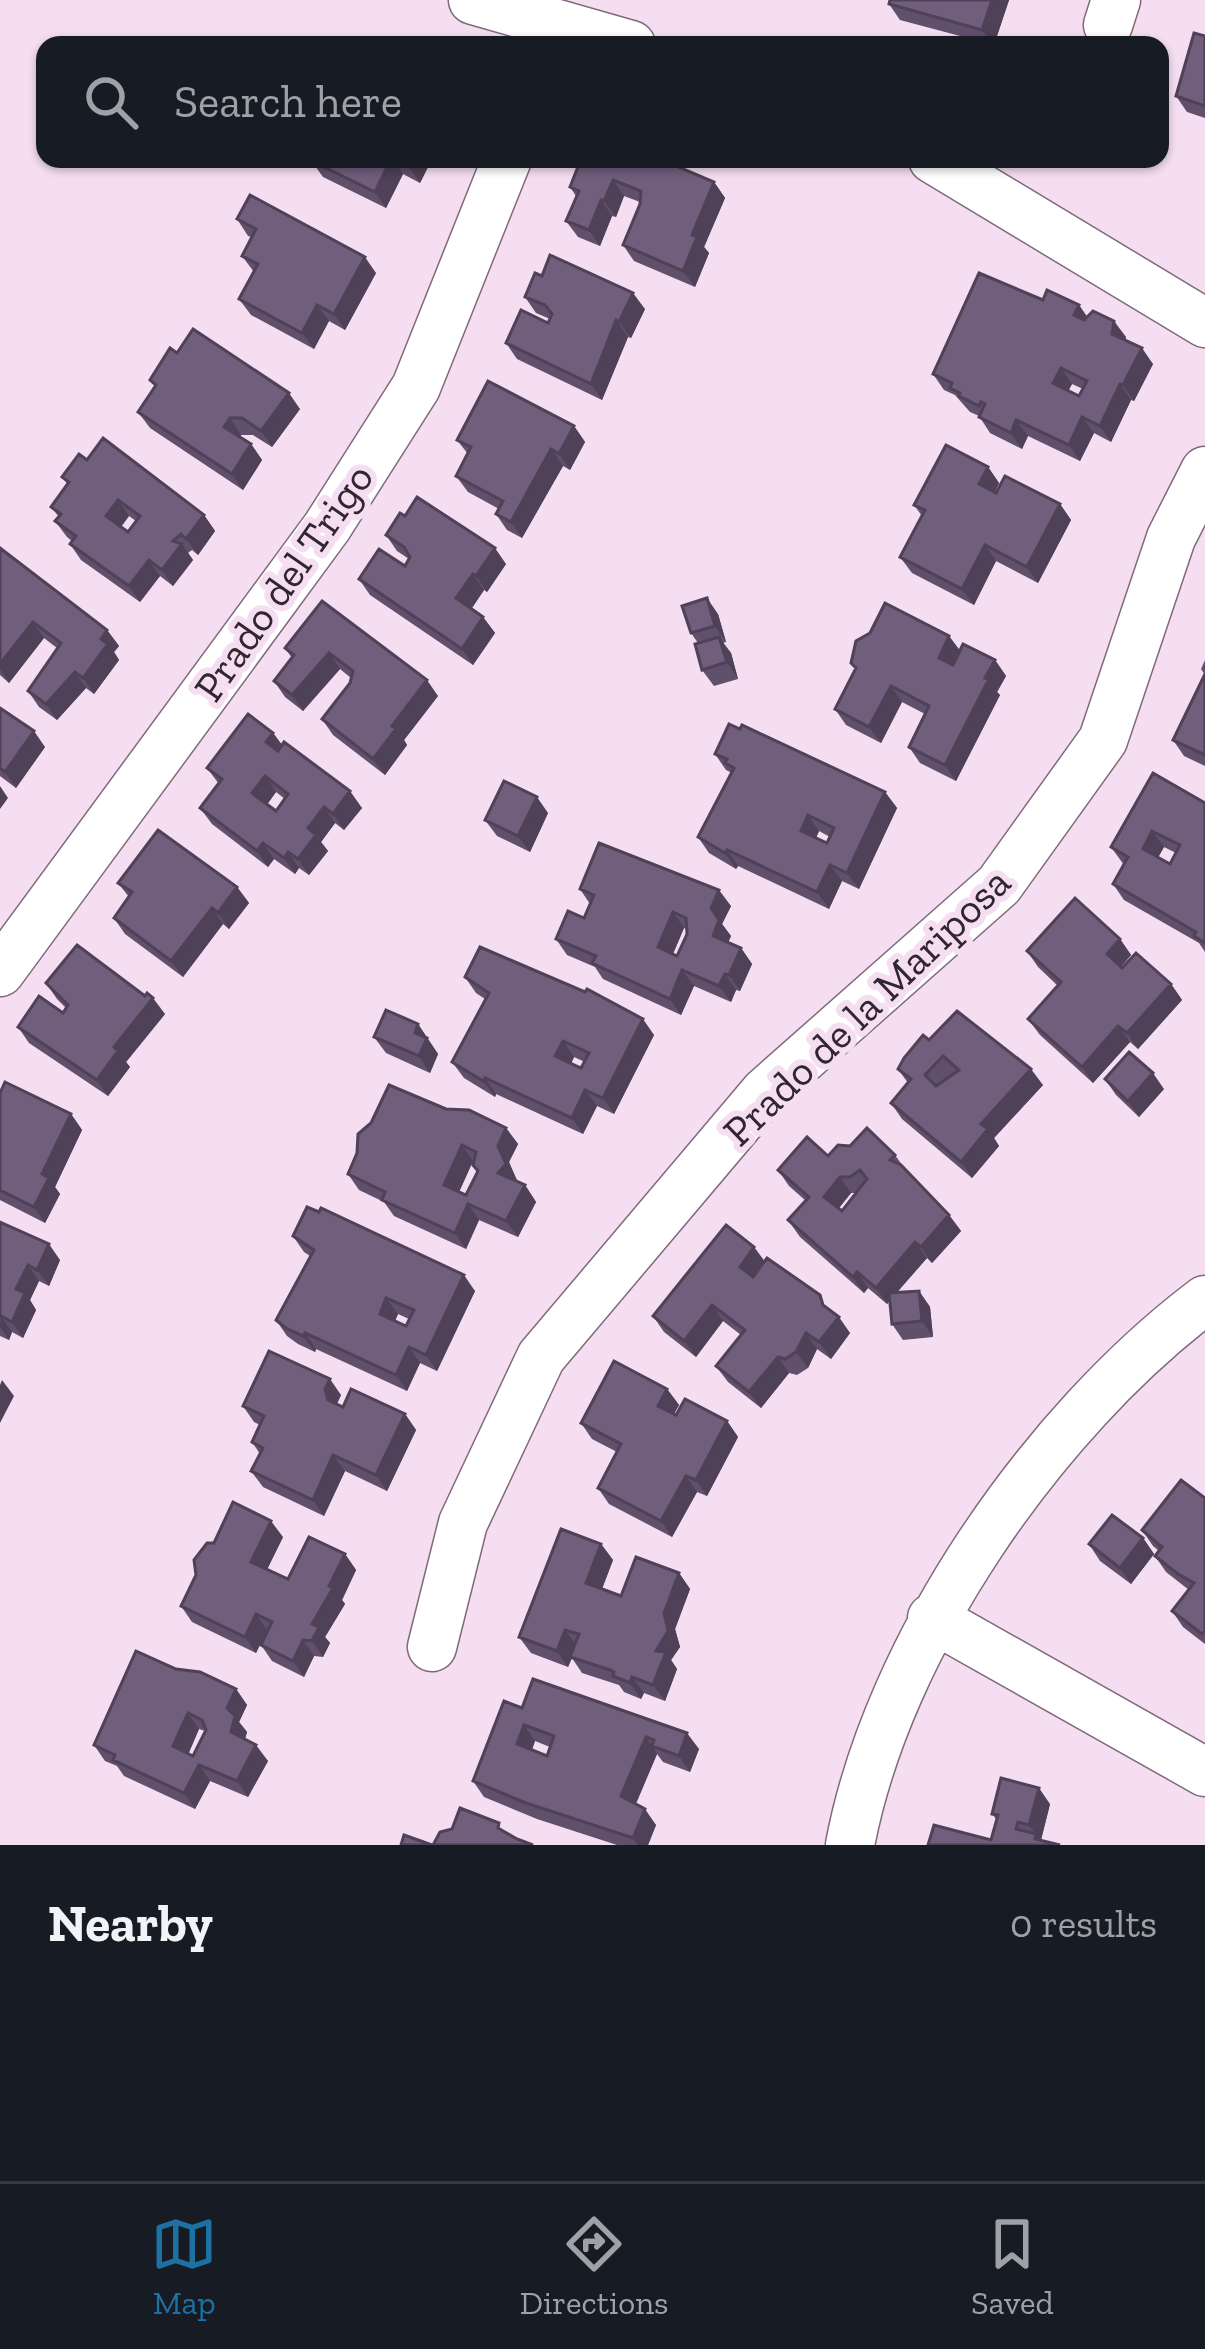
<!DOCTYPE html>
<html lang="en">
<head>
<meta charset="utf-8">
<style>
  :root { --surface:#171b24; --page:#242831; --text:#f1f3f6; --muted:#9ea1a6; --line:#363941; --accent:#1d71a2 }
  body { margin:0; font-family:"Zilla Slab",serif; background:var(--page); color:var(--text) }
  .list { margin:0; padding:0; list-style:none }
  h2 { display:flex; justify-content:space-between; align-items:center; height:156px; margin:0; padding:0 48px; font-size:51px }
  h2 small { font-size:39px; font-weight:400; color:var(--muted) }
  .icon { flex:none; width:66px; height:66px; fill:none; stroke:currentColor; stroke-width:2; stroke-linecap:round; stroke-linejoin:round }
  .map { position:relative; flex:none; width:1205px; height:1845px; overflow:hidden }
  .search { position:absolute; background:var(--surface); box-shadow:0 3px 9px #0004; left:36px; right:36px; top:36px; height:132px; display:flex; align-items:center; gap:30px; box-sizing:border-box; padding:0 42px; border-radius:24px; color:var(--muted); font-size:45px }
  .sheet { height:336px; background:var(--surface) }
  nav { display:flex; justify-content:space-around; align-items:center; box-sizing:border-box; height:168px; border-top:3px solid var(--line); background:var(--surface); font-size:33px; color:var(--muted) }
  nav a { display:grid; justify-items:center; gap:6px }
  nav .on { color:var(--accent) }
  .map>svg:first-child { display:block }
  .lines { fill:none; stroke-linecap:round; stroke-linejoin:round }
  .minor-casing { stroke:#7f6a7c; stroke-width:51 }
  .minor { stroke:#fff; stroke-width:48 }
  .wall { fill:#61506b; fill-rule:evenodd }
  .shaded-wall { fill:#4f4157 }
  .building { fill:#715d7c; stroke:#4f4157; stroke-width:3; fill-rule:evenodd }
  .labels { text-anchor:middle; stroke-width:12; stroke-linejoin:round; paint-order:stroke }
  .street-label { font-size:42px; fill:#30272e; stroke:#f6def2 }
</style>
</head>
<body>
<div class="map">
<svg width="1205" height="1845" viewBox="0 0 1205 1845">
  <rect width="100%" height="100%" fill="#f6def2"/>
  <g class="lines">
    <defs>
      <path id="minor" d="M473 0 631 45
        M1108 25 1116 0
        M933 159 1205 323
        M0 972 327 527 416 387 507 159
        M932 1618 1205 1772
        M432 1647 463 1523 541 1357 765 1092 999 885 1103 740 1171 538 1205 471
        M850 1845C888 1644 1043 1422 1205 1300"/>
    </defs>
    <use href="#minor" class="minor-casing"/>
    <use href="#minor" class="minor"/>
  </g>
  <path class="wall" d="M1009 0 994 45 900 20 889 4Z
    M1205 36V118L1187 112 1176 96Z
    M310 159H432L420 183 403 174 386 208 323 177Z
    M581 159 714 182 725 198 704 247 709 253 695 287 634 261 623 245 640 202 624 196 616 217 612 216 600 246 578 237 566 221 576 196 570 187Z
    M237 219 376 273 345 330 329 321 314 349 251 315 239 299 254 272 242 256 252 237 248 236Z
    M525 297 645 309 631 338 628 337 602 400 517 359 506 343 548 323 550 319 536 313Z
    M1043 300 1079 305 1087 317 1126 337 1125 340 1153 364 1134 401 1131 400 1111 442 1094 433 1080 461 1028 436 1022 449 990 433 979 416 970 412 955 395 944 390 933 374ZM1072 384 1083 389 1079 396 1068 391Z
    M177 353 300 409 272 447 253 435H241L240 437 251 444 262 460 243 490 150 428 138 412 155 387 150 380Z
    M574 426 585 442 570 470 563 466 522 538 507 530 496 514 499 509 468 492 456 476 468 454 457 440Z
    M87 460 204 515 215 531 198 555 192 550 188 553 193 560 173 586 160 576 140 602 81 560 70 544 72 541 67 537 55 521 59 517 51 507 68 485 62 477ZM129 516 136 521 128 532 121 527Z
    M988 467 999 483 995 492 1060 504 1071 520 1038 583 996 561 974 605 912 573 900 557 922 516 914 505Z
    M386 535 506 564 487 592 484 590 471 609 483 617 495 633 473 665 370 595 359 579 405 566 409 559 397 551Z
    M0 548 107 630 119 646 114 652 119 660 94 694 86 688 57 720 39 707 28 691 57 648 44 638 9 683 0 675Z
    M322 601 438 696 404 740 407 745 385 775 333 735 322 719 350 683 351 678 340 669 303 711 285 697 274 681 292 658 285 648Z
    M718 614 726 642 723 643 731 653 738 679 714 686 702 670 698 643 691 633Z
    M949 636 960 651 995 660 1006 676 997 692 1000 695 956 781 920 763 909 747 925 714 902 702 881 743 846 725 835 709Z
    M1205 660V766L1184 756 1173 740 1205 675 1201 669Z
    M0 708 45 747 16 788 0 776Z
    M273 733 282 745 362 808 344 830 335 823 321 842 328 851 309 875 299 868 295 874 274 859 268 867 212 824 200 808 219 784 207 768ZM276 792 285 799 276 811 267 804Z
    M715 754 885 792 897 808 859 889 842 881 829 909 738 866 736 869 709 853 698 837 732 773 726 770ZM819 831 830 837 827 843 816 838Z
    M1205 803V952L1199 943 1124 900 1113 884 1124 865 1111 847ZM1164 847 1176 853 1170 864 1158 857Z
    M548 813 530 852 497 836 485 820Z
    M118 883 237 887 249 903 229 929 223 924 183 977 125 934 114 918 129 897Z
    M580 889 731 906 722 924 731 936 728 942 741 948 752 964 740 991 736 990 731 1002 694 986 681 1015 603 979 595 967 567 955 556 939 584 918 590 904ZM684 928 687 929V934L677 956 673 954Z
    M1120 939 1131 955 1121 967 1171 984 1182 1000 1138 1049 1130 1042 1093 1083 1040 1035 1028 1019 1058 986 1038 967 1027 951Z
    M465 977 654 1035 614 1114 597 1106 583 1134 496 1094 495 1097 464 1078 452 1062 485 999 476 993ZM574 1057 585 1062 581 1068 571 1063Z
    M46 983 165 1014 126 1062 130 1067 108 1096 29 1043 18 1027 63 1013 66 1008 57 999Z
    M418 1024 438 1054 430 1073 386 1053 374 1037Z
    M929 1040 1043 1085 994 1138 999 1146 972 1178 902 1119 891 1103 908 1083 898 1069Z
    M1105 1079 1164 1089 1139 1117 1116 1095Z
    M0 1093 71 1114 82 1130 55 1187 60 1194 45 1223 0 1200Z
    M446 1109 506 1128 518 1144 509 1162 516 1181 525 1185 536 1202 518 1237 479 1220 466 1249 394 1216 384 1202 359 1190 348 1174ZM473 1161 478 1171 466 1195 459 1192Z
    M895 1155 905 1169 949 1215 961 1231 932 1263 927 1258 896 1293 919 1291 930 1307 933 1337 903 1340 892 1324 890 1300 887 1304 868 1288 864 1293 800 1237 788 1220 806 1201 789 1186 778 1170 828 1156ZM851 1193H856L842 1211 839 1208Z
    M0 1222 60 1260 49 1286 39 1281 30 1300 36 1310 23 1338 12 1332 9 1340 0 1336Z
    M293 1236 475 1291 437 1371 420 1363 407 1391 316 1349 315 1352 298 1344 287 1336 276 1320 310 1256 304 1252ZM398 1314 409 1319 406 1326 395 1321Z
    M754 1247 764 1262 832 1312 850 1333 831 1359 817 1349 808 1368 797 1375 789 1373 761 1408 728 1382 716 1366 741 1335 723 1321 696 1357 664 1332 653 1316Z
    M667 1389 679 1405 674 1414 727 1421 738 1437 707 1496 697 1492 672 1537 609 1504 598 1488 617 1452 592 1439 581 1423Z
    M341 1395 337 1404 343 1407 405 1414 416 1430 387 1491 345 1471 324 1516 263 1487 251 1471 260 1454 252 1442 260 1425 254 1422 243 1406Z
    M1205 1498V1644L1183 1627 1172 1611 1189 1590 1166 1572 1155 1556 1159 1551 1153 1546 1142 1530Z
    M283 1537 267 1569 288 1579 345 1554 356 1570 342 1600 345 1604 325 1637 330 1643 323 1657 314 1656 304 1677 272 1661 261 1645 267 1630 256 1653 192 1622 181 1606 214 1543Z
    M1143 1538 1154 1554 1131 1584 1100 1561 1089 1544Z
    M601 1544 613 1560 602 1589 621 1596 679 1573 690 1589 675 1629 680 1647 671 1660 677 1669 665 1701 644 1693 641 1699 624 1692 619 1685 582 1673 572 1658 568 1667 531 1653 519 1637Z
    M176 1669 236 1689 247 1705 239 1722 247 1732 245 1739 268 1761 248 1797 210 1781 195 1809 124 1776 117 1766 105 1761 94 1745ZM199 1729 205 1731 193 1756 188 1754Z
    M522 1708 699 1749 690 1772 663 1762 657 1754 636 1804 656 1825 648 1845H617L537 1819 484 1797 473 1781ZM535 1741 550 1747 547 1756 532 1750Z
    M1050 1804 1041 1840H991L997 1820 992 1814Z"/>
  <path class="shaded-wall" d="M992 0H1009L994 45 982 30Z
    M392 159 403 174 386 208 375 192Z
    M413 159H432L420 183 409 167Z
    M613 180 624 196 616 217 604 201Z
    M714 182 725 198 704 247 709 253 695 287 683 271 692 235Z
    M601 200 612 216 600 246 589 230Z
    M365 257 376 273 345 330 334 314Z
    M633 293 645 309 631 338 619 322Z
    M317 305 329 321 314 349 302 333Z
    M1079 305 1090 321 1085 331 1074 315Z
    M616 320 628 337 602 400 591 384Z
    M1114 321 1126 337 1124 350 1112 334Z
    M1142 348 1153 364 1134 401 1123 385Z
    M1061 368 1072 384 1064 399 1053 383Z
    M1120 384 1131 400 1111 442 1100 426Z
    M289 393 300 409 272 447 261 431Z
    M1082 417 1094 433 1080 461 1069 445Z
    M230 418 241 435 236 443 224 427Z
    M1016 420 1028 436 1022 449 1011 433Z
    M574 426 585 442 570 470 559 454Z
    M251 444 262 460 243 490 232 474Z
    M551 449 563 466 522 538 511 522Z
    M988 467 999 483 991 500 979 484Z
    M118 500 129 516 117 532 106 516Z
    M1060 504 1071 520 1038 583 1027 567Z
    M204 515 215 531 198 555 186 539Z
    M182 544 193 560 173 586 162 570Z
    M985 545 996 561 974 605 962 589Z
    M495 548 506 564 487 592 476 576Z
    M149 560 160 576 140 602 129 586Z
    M473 574 484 590 468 614 456 598Z
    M707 598 718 614 726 642 715 626Z
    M483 617 495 633 473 665 462 649Z
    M33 622 44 638 9 683 0 669V664Z
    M107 630 119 646 114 652 119 660 94 694 83 678 101 639Z
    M949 636 961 652 950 674 939 658Z
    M719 637 731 653 738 679 727 662Z
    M329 653 340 669 303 711 292 695Z
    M995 660 1006 676 997 692 1000 695 956 781 945 765Z
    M75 672 86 688 57 720 46 704Z
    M427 680 438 696 404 740 407 745 385 775 373 759 392 726Z
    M891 686 902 702 881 743 869 727Z
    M34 731 45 747 16 788 5 772Z
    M273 733 285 749 278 758 266 742Z
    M265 776 276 792 264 809 252 793Z
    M0 786 8 798 0 809Z
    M350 791 362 808 344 830 333 814Z
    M885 792 897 808 859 889 847 873Z
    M537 797 548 813 530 852 518 836Z
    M324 807 335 823 321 842 328 851 309 875 298 859 308 828Z
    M808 815 819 831 812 847 801 831Z
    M1152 831 1164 847 1154 865 1143 849Z
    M263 843 274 859 268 867 257 851Z
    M727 850 738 866 736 869 725 853Z
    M288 852 299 868 295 874 284 858Z
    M830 865 842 881 829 909 817 892Z
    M237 887 249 903 229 929 218 913Z
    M719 890 731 906 722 924 731 936 724 952 713 936 711 908Z
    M212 908 223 924 183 977 171 961Z
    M673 912 684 928 669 963 658 947Z
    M1120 939 1131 955 1118 970 1107 954Z
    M741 948 752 964 740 991 729 975Z
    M682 970 694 986 681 1015 670 999Z
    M725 974 736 990 731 1002 719 986Z
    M1171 984 1182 1000 1138 1049 1127 1033Z
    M153 998 165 1014 126 1062 130 1067 108 1096 97 1080 114 1047Z
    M643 1019 654 1035 614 1114 603 1098Z
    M418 1024 438 1054 430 1073 419 1056 415 1033Z
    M1118 1026 1130 1042 1093 1083 1082 1067Z
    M563 1041 574 1057 567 1073 555 1056Z
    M1031 1069 1043 1085 994 1138 999 1146 972 1178 961 1162 981 1124Z
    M1153 1073 1164 1089 1139 1117 1128 1101Z
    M485 1078 496 1094 495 1097 483 1081Z
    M585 1090 597 1106 583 1134 572 1118Z
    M71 1114 82 1130 55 1187 60 1194 45 1223 34 1207 42 1174Z
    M506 1128 518 1144 509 1162 517 1180 510 1189 498 1173V1146Z
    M462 1145 473 1161 455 1201 444 1185Z
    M840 1177 851 1193 835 1213 824 1197Z
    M525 1185 536 1202 518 1237 506 1221Z
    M468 1204 479 1220 466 1249 455 1233Z
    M949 1215 961 1231 932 1263 921 1247Z
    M915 1242 927 1258 887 1304 876 1288Z
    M49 1244 60 1260 49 1286 37 1270Z
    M754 1247 766 1263 751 1283 740 1267Z
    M28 1265 39 1281 30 1300 36 1310 23 1338 12 1322 16 1289Z
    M857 1272 868 1288 864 1293 853 1277Z
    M464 1275 475 1291 437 1371 426 1355Z
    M919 1291 930 1307 933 1337 922 1321Z
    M386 1298 398 1314 391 1330 380 1314Z
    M712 1305 723 1321 696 1357 684 1341Z
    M1 1316 12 1332 9 1340 0 1327Z
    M839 1317 850 1333 831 1359 819 1342Z
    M305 1333 316 1349 315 1352 303 1336Z
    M806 1333 817 1349 808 1368 796 1352Z
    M409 1347 420 1363 407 1391 396 1375Z
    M778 1357 789 1373 761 1408 749 1392Z
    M330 1379 341 1395 336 1405 328 1400 325 1389Z
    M2 1380 14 1396 0 1423V1385Z
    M667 1389 679 1405 669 1422 658 1406Z
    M405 1414 416 1430 387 1491 376 1475Z
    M727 1421 738 1437 707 1496 696 1480Z
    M333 1455 345 1471 324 1516 313 1500Z
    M686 1476 697 1492 672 1537 661 1521Z
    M271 1521 283 1537 263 1578 251 1562Z
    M1143 1538 1154 1554 1131 1584 1120 1568Z
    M601 1544 613 1560 598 1599 586 1583Z
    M345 1554 356 1570 342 1600 345 1604 325 1637 330 1643 323 1657 312 1641V1624Z
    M679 1573 690 1589 675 1629 680 1647 671 1660 677 1669 665 1701 653 1685 656 1651 664 1613Z
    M256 1614 267 1630 256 1653 245 1637Z
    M565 1630 577 1646 568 1667 557 1651Z
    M303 1640 314 1656 304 1677 293 1661Z
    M632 1677 644 1693 641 1699 630 1683Z
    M236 1689 247 1705 239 1722 247 1732 242 1748 231 1732 227 1708Z
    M188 1713 199 1729 185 1762 173 1746Z
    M524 1725 535 1741 528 1760 517 1744Z
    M687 1733 699 1749 690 1772 679 1756Z
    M646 1737 657 1754 632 1812 621 1796Z
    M256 1745 268 1761 248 1797 237 1781Z
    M199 1765 210 1781 195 1809 184 1793Z
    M1039 1788 1050 1804 1041 1840 1035 1839 1036 1835 1029 1825Z
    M645 1809 656 1825 648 1845H638L633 1838Z"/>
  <path class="building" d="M890 0H992L982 30 889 4Z
    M1194 33 1205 36V106L1176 96Z
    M312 159H391L375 192 312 161Z
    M393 159H413L409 167Z
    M581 159H660L714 182 692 235 697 237 683 271 623 245 640 204 641 191 613 180 604 201 601 200 589 230 566 221 579 191 570 187Z
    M250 195 365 257 334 314 317 305 302 333 239 299 258 264 242 256 256 229 237 219Z
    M550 255 633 293 619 322 616 320 591 384 506 343 521 310 548 323 552 314 545 305 525 297 535 273 542 276Z
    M979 273 1043 300 1047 290 1079 305 1074 315 1084 320 1093 311 1114 321 1112 334 1142 348 1123 385 1120 384 1100 426 1082 417 1069 445 1016 420 1011 433 979 417 985 404 981 402 979 406 959 396 960 393 950 388 952 383 933 374ZM1061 368 1087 381 1079 396 1053 383Z
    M193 329 289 393 261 431 242 418H230L224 427 251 444 232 474 138 412 156 385 150 380 170 348 177 353Z
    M488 381 574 426 559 454 551 449 511 522 496 514 503 501 456 476 471 447 457 440Z
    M103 438 204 515 186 539 181 534 173 541 182 544 162 570 149 560 129 586 70 544 76 536 55 521 61 514 51 507 69 482 62 477 79 454 87 460ZM118 500 140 516 128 532 106 516Z
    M946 445 988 467 979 484 996 493 1005 476 1060 504 1027 567 985 545 962 589 900 557 925 510 914 505Z
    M417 497 495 548 476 576 473 574 456 598 483 617 462 649 359 579 379 549 405 566 410 557 404 547 386 535 400 513 405 516Z
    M0 548 107 630 101 639 108 644 83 678 75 672 46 704 28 691 61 643 33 622 0 664Z
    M707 598 715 626 691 633 682 606Z
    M322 601 427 680 392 726 396 729 373 759 322 719 350 683 353 671 329 653 292 695 274 681 294 655 285 648Z
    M885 603 949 636 939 658 953 665 963 644 995 660 985 678 989 679 945 765 909 747 929 706 891 686 869 727 835 709 856 668 851 663 856 641 870 633Z
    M719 637 727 662 702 670 695 644Z
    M1205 674V755L1173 740Z
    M0 708 34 731 5 772 0 768Z
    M248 714 273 733 266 742 278 751 284 742 350 791 333 814 324 807 308 828 316 835 298 859 288 852 284 858 263 843 257 851 200 808 222 779 207 768ZM265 776 288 794 276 811 252 793Z
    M729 724 740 729 742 725 885 792 847 873 830 865 817 892 727 850 725 853 698 837 734 768 725 763 727 759 715 754ZM808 815 834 828 827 843 801 831Z
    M1153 773 1205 803V943L1194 936 1196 932 1113 884 1128 857 1111 847ZM1152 831 1180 845 1170 864 1143 849Z
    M504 781 537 797 518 836 485 820Z
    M158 830 237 887 218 913 212 908 171 961 114 918 132 892 118 883Z
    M599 843 719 890 711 908 719 920 713 936 741 948 729 975 725 974 719 986 682 970 670 999 592 963 596 956 556 939 568 911 584 918 594 895 580 889ZM673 912 686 918 687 934 677 956 658 947Z
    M1075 898 1120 939 1107 954 1122 968 1136 953 1171 984 1127 1033 1118 1026 1082 1067 1028 1019 1061 982 1027 951Z
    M77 945 145 996 147 993 153 998 114 1047 118 1051 97 1080 18 1027 39 996 63 1013 68 1005 46 983Z
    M480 947 585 992 587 989 643 1019 603 1098 585 1090 572 1118 485 1078 483 1081 452 1062 489 993 465 977ZM563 1041 589 1053 581 1068 555 1056Z
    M386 1010 418 1024 415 1033 427 1038 419 1056 374 1037Z
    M957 1011 1031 1069 981 1124 988 1129 961 1162 891 1103 911 1079 898 1069 904 1058 923 1035 929 1040ZM943 1056 959 1070 936 1086 925 1075Z
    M1129 1052 1153 1073 1128 1101 1105 1079Z
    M5 1082 71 1114 42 1174 49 1178 34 1207 0 1190V1093Z
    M389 1085 446 1109 469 1110 506 1128 498 1146 506 1164 498 1173 525 1185 506 1221 468 1204 455 1233 382 1200 385 1192 348 1174 357 1153 358 1134 371 1123ZM462 1145 476 1152 473 1165 478 1171 466 1195 444 1185Z
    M867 1128 895 1155 890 1160 901 1165 949 1215 921 1247 915 1242 876 1288 857 1272 853 1277 788 1220 809 1197 778 1170 807 1137 828 1156 838 1145 850 1146ZM860 1170 867 1179 842 1211 824 1197 840 1177H850Z
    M307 1207 319 1212 321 1208 464 1275 426 1355 409 1347 396 1375 305 1333 303 1336 286 1328 276 1320 314 1250 293 1236ZM386 1298 414 1310 406 1326 380 1314Z
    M0 1222 49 1244 37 1270 28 1265 16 1289 25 1293 12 1322 1 1316 0 1318Z
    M726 1225 754 1247 740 1267 753 1277 767 1258 820 1295 823 1305 839 1317 819 1342 806 1333 796 1352 785 1359 778 1357 749 1392 716 1366 745 1330 712 1305 684 1341 653 1316Z
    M919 1291 922 1321 892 1324 889 1293Z
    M269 1351 330 1379 325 1389 328 1400 343 1407 351 1389 405 1414 376 1475 333 1455 313 1500 251 1471 263 1448 252 1442 264 1416 243 1406Z
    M614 1361 667 1389 658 1406 676 1415 685 1399 727 1421 696 1480 686 1476 661 1521 598 1488 621 1444 581 1423Z
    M1181 1480 1205 1498V1631L1202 1634 1172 1611 1194 1583 1178 1574 1155 1556 1162 1547 1142 1530Z
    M233 1502 271 1521 251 1562 288 1579 309 1537 345 1554 329 1586 333 1588 312 1624 319 1627 312 1641 303 1640 293 1661 261 1645 272 1622 256 1614 245 1637 181 1606 196 1575 194 1560 207 1543H214Z
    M1112 1515 1143 1538 1120 1568 1089 1544Z
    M561 1529 601 1544 586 1583 621 1596 636 1557 679 1573 664 1613 668 1631 656 1651 666 1652 653 1685 632 1677 630 1683 613 1676 614 1672 610 1670 570 1657 579 1634 565 1630 557 1651 519 1637Z
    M136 1651 176 1669 200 1672 236 1689 227 1708 235 1716 231 1732 256 1745 237 1781 199 1765 184 1793 113 1760 115 1755 94 1745ZM188 1713 202 1720 206 1730 193 1756 173 1746Z
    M533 1679 687 1733 679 1756 652 1746 654 1740 646 1737 621 1796 645 1809 633 1838 526 1803 473 1781 504 1701 522 1708ZM524 1725 554 1736 547 1756 517 1744Z
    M1001 1778 1039 1788 1029 1825 1018 1822 1016 1829 1036 1834 1035 1839 1060 1845H928L934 1825 991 1840 998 1815 992 1814Z
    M460 1808 499 1823 498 1828 517 1839 533 1845H433L440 1832 452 1829Z
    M404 1835 432 1845H401Z"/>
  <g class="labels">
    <g class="street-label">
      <text transform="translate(283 582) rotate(-55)" y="15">Prado del Trigo</text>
      <text transform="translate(866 1006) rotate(-44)" y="15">Prado de la Mariposa</text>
    </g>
  </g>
</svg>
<div class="search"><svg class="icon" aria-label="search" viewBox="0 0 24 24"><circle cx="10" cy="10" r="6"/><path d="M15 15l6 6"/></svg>Search here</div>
</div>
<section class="sheet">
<h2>Nearby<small>0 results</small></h2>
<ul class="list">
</ul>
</section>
<nav>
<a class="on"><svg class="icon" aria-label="map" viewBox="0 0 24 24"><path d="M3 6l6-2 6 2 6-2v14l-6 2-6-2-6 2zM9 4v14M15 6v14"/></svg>Map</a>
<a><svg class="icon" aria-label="directions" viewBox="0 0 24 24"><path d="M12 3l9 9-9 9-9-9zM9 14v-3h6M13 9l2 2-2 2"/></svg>Directions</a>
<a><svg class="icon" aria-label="saved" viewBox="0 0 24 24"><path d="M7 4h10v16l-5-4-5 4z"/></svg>Saved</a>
</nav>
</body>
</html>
